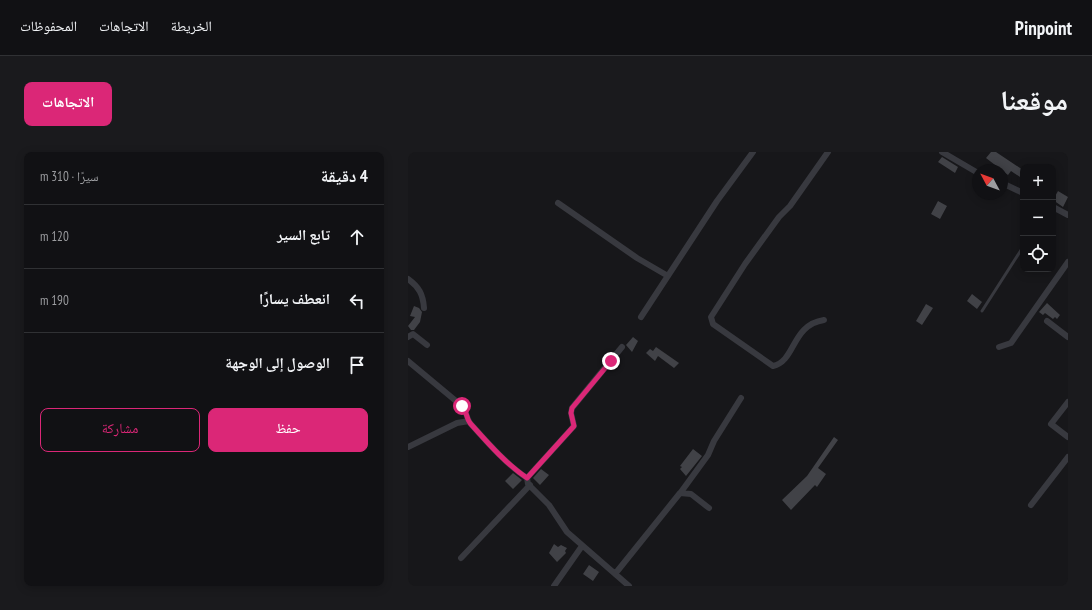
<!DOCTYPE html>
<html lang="ar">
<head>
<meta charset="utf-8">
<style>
  :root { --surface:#111114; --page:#1a1a1d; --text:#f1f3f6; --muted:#9c9da0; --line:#303134; --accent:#db2777 }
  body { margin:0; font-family:"PT Sans Narrow","Noto Naskh Arabic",sans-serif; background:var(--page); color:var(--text); direction:rtl }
  .controls { position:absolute; right:12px; top:12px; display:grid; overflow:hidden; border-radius:8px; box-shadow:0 2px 10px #0003 }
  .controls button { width:36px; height:36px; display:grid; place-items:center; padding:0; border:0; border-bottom:1px solid var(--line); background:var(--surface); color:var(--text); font:20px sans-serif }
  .compass { position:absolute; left:564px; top:12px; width:36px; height:36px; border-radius:50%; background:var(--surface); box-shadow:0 2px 10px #0003; rotate:311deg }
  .stop { position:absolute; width:12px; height:12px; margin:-9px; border:3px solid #db2777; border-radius:50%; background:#fff }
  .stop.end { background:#db2777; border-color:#fff; box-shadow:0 1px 4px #0008 }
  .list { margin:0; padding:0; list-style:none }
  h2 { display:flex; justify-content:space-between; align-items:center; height:52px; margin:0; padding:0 16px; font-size:17px }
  h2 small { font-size:13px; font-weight:400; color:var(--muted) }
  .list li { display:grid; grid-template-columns:26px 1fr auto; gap:12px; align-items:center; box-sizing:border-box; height:64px; padding:0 16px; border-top:1px solid var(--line) }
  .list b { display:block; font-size:15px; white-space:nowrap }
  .list em { font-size:13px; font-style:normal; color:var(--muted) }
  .actions { display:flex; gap:8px; padding:12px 16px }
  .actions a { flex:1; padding:9px 0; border:1px solid var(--accent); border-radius:8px; text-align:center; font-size:14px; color:var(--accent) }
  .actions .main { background:var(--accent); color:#fff }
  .icon { flex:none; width:22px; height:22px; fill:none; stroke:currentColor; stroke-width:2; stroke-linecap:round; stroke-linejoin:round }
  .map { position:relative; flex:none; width:660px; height:434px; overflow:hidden; direction:ltr; border-radius:8px }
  header { display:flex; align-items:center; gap:24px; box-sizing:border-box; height:56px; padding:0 20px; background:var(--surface); border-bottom:1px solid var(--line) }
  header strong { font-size:19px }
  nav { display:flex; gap:22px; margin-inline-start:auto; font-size:14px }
  .intro { display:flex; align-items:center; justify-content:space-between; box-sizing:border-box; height:96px; padding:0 24px }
  h1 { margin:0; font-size:28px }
  .button { padding:10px 18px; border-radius:8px; background:var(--accent); color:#fff; font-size:14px; font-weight:700 }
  main { display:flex; gap:24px; padding:0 24px }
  aside { flex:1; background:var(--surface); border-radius:8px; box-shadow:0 2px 10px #0003 }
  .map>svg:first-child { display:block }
  .building { fill:#414247 }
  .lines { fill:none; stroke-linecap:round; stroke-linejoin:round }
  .service { stroke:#38393f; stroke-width:3 }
  .minor { stroke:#38393f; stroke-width:6 }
  .route { stroke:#db2777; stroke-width:5 }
</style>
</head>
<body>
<header>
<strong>Pinpoint</strong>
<nav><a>الخريطة</a><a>الاتجاهات</a><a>المحفوظات</a></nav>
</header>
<div class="intro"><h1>موقعنا</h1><a class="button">الاتجاهات</a></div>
<main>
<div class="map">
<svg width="660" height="434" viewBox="0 0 660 434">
  <rect width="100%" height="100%" fill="#17171a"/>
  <path class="building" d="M583 0H588L615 18V27L603 19 600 23 578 6Z
    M534 5 550 15 547 21 530 10Z
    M650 39 660 45 655 55 645 48Z
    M530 49 539 54 532 67 523 62Z
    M564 142 574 150 569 157 559 149Z
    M639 151 652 163 649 167 647 165 645 167 637 161 635 163 631 160Z
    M518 152 525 156 514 173 508 169Z
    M6 154 11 156 14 160 12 170 6 178H3L0 174 7 165 2 164Z
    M225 185 230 189 224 200 218 193Z
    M248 195 271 211 266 216 250 204 247 209 238 201 242 197 245 199Z
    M426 285 430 288 410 316 418 322 409 335 407 333 383 358 374 348 399 324Z
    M285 297 294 304 278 324 272 317 274 315 272 314Z
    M133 317 141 323 132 333 125 326Z
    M105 321 114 328 105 337 97 329Z
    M146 392 150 395 153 393 159 396 157 399 158 401 149 410 141 401Z
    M181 413 191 420 185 429 175 422Z"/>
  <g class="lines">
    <path class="service" d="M574 159 615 95"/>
    <path class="minor" d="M534 0 570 21
      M594 31 615 41
      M150 51 229 106 260 124
      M645 55 660 63
      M0 127C11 135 15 142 16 156
      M233 165 309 49 345 0
      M416 168C383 173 388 209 365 214L305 172 303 165 337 112 371 65 382 54 420 0
      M639 169 660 185
      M0 185 5 182 19 193
      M214 195 164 256 163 261 166 274 119 326 120 332 141 353 159 380 221 434
      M591 195 603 191 660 110
      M0 209 54 254C59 259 58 266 62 271 79 290 98 312 119 326
      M660 250 643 272 660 285
      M0 295 49 271 61 269
      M273 340 300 303 306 289 333 246
      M623 353 660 305
      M53 406 122 333
      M207 422 272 341 283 342 301 356
      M146 434 174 394"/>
  </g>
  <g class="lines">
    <path class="route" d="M54 254C59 259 58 266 62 271 79 290 98 312 119 326L166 274 163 261 164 256 203 209"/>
  </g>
</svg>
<div class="controls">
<button>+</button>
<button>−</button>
<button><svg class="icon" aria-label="locate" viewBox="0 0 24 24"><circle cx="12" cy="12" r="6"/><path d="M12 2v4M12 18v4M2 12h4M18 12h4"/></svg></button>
</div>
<svg class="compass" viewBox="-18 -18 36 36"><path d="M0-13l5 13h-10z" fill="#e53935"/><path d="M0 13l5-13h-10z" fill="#9c9da0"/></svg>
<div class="stop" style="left:54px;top:254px"></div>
<div class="stop end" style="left:203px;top:209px"></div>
</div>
<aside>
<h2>4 دقيقة<small>سيرًا · 310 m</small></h2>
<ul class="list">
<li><svg class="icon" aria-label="ahead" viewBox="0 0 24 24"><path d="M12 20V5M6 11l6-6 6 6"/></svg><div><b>تابع السير</b></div><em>120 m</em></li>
<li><svg class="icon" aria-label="left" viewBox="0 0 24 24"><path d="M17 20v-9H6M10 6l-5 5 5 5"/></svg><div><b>انعطف يسارًا</b></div><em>190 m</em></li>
<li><svg class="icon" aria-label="arrive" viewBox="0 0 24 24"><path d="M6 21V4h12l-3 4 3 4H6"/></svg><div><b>الوصول إلى الوجهة</b></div></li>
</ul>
<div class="actions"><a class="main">حفظ</a><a>مشاركة</a></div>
</aside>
</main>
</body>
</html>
